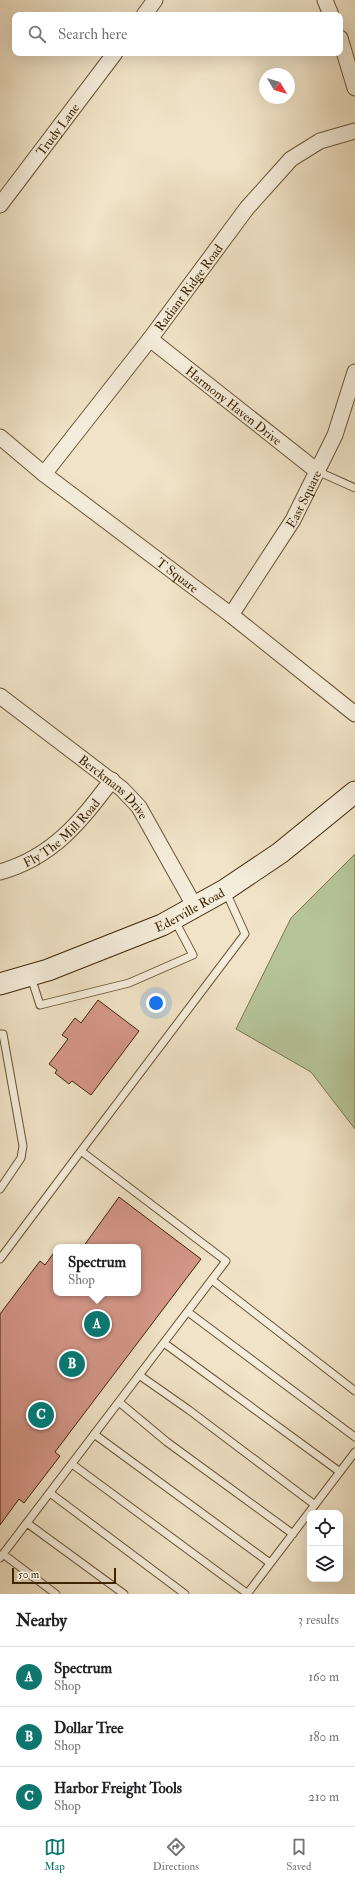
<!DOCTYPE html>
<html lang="en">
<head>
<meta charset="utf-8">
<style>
  :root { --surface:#fff; --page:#f6f6f6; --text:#202124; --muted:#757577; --line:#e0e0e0; --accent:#0f766e }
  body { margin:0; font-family:"IM FELL Double Pica",serif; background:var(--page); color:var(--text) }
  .controls { position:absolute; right:12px; bottom:12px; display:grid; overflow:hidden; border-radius:8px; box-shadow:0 4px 16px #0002 }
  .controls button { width:36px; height:36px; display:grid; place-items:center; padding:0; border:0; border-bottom:1px solid var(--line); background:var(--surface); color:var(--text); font:20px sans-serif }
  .compass { position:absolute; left:259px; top:68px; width:36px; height:36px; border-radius:50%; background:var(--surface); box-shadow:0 4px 16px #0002; rotate:128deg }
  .scale { position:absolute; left:12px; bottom:10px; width:104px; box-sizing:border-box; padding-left:4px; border:2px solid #3e2504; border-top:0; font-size:11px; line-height:14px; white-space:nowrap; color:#3e2504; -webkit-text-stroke:3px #f5eddb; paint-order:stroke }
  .you { position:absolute; left:156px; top:1003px; width:14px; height:14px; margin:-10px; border:3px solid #fff; border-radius:50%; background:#1a73e8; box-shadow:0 0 0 6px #1a73e833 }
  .badge { display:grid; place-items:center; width:26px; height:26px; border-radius:50%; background:var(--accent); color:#fff; font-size:13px; font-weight:700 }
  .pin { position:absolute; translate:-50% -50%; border:2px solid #fff; box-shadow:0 1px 4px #0006 }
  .popup { position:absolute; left:53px; top:1244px; width:88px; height:52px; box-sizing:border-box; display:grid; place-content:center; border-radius:8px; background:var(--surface); filter:drop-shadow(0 1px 3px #0005); font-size:13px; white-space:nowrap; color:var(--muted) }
  .popup b { font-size:15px; color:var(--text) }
  .popup::after { content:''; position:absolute; left:50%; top:100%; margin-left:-8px; border:8px solid transparent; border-top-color:var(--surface) }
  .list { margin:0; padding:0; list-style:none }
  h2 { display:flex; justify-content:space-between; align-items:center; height:52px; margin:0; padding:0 16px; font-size:17px }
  h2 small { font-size:13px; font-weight:400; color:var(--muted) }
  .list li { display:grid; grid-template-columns:26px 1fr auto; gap:12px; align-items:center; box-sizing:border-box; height:60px; padding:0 16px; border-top:1px solid var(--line) }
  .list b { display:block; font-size:15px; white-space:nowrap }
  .list p { margin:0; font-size:13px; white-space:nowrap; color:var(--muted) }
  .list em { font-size:13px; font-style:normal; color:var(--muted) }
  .icon { flex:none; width:22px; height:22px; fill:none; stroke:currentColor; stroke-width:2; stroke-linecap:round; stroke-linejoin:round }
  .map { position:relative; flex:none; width:355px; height:1594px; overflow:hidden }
  .search { position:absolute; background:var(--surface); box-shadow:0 4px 16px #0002; left:12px; right:12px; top:12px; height:44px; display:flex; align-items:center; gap:10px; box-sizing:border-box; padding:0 14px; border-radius:8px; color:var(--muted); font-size:15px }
  .sheet { height:232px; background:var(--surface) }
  nav { display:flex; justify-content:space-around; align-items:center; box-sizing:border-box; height:56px; border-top:1px solid var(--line); background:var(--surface); font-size:11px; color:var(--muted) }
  nav a { display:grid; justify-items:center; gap:2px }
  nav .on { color:var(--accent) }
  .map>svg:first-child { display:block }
  .green { fill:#b6c499; stroke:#7a744e }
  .building { fill:#d59789; stroke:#3e2504 }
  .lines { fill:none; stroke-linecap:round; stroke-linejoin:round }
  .lane-casing { stroke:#6a5435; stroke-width:9 }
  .street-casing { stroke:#6a5435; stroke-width:17 }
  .secondary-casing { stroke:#3e2504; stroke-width:23 }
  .lane { stroke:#f5eddb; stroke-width:7 }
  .street { stroke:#f5eddb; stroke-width:15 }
  .secondary { stroke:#f5eddb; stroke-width:21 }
  .labels { text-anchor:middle; stroke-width:3; stroke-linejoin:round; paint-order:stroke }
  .street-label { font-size:13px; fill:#3e2504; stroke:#f5eddb }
</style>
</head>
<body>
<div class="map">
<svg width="355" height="1594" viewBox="0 0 355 1594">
  <rect width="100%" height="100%" fill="#f0e3c7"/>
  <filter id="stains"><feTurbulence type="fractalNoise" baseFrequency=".005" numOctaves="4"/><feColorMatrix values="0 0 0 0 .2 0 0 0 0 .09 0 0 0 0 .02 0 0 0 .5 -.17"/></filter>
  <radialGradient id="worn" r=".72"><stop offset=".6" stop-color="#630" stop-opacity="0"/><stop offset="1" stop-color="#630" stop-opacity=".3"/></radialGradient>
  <path class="green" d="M355 854V1129L311 1072 236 1029 291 918Z"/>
  <path class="building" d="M98 1000 139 1031 91 1095 72 1081 69 1084 55 1073 57 1070 49 1064 68 1039 62 1035 75 1018 81 1023Z
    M119 1197 201 1259 55 1452 60 1456 24 1503 19 1499 0 1525V1314L40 1261 45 1265 56 1250V1293H138V1247H83Z"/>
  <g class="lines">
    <defs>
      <path id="lane" d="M317 471 355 488
        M31 977 40 1005 129 983 193 955 175 921
        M0 1034H3L23 1146 21 1158 0 1189
        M81 1151 245 934 226 892
        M0 1259 81 1151 226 1261 0 1558
        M212 1280 355 1391
        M188 1312 355 1437
        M164 1343 340 1472
        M139 1375 189 1410 315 1505
        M119 1402 167 1442 293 1534
        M94 1434 270 1563
        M72 1464 248 1594
        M50 1493 185 1594
        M27 1523 124 1594
        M3 1554 56 1594
        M247 1594 355 1452"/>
      <g id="street">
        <path d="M325 0 331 15"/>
        <path d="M144 15 155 0"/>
        <path d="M340 38 355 88"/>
        <path id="s1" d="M0 205 115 53"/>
        <path id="s2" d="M150 339 317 471"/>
        <path id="s3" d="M0 437 44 474 231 615 355 714"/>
        <path id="s4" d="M44 474 150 339 247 208 291 159 320 141 355 131"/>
        <path id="s5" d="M231 615 293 520 335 435 355 372"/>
        <path id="s6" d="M0 696 122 789 139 807 195 907"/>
        <path id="s7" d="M0 872C53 857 80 822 112 780"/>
      </g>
      <g id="secondary">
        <path id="s8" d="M0 984 48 970 162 925 225 890 280 853 355 792"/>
      </g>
    </defs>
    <use href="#lane" class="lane-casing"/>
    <use href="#street" class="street-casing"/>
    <use href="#secondary" class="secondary-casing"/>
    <use href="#lane" class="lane"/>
    <use href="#street" class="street"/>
    <use href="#secondary" class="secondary"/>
  </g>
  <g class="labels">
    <g class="street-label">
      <text dy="5" stroke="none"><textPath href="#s1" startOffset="95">Trudy Lane</textPath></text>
      <text dy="5" stroke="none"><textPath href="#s4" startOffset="236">Radiant Ridge Road</textPath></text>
      <text dy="5" stroke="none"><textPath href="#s2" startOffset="107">Harmony Haven Drive</textPath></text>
      <text dy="5" stroke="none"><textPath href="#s5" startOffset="137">East Square</textPath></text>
      <text dy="5" stroke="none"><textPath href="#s3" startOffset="225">T Square</textPath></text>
      <text dy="5" stroke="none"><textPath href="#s6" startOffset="146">Berckmans Drive</textPath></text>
      <text dy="5" stroke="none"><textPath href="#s7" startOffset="74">Fly The Mill Road</textPath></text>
      <text dy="5" stroke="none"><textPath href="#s8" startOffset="204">Ederville Road</textPath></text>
    </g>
  </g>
  <rect width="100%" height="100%" filter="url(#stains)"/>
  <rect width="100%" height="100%" fill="url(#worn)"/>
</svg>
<div class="controls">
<button><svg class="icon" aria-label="locate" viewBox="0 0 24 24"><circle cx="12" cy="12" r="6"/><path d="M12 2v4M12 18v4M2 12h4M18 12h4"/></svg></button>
<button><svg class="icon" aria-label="layers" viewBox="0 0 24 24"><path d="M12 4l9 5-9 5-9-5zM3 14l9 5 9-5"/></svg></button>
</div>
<svg class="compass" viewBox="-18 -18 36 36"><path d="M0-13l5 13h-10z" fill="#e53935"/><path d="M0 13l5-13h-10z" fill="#757577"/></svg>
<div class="scale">50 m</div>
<div class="you"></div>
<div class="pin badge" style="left:97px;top:1324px">A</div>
<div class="popup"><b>Spectrum</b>Shop</div>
<div class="pin badge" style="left:72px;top:1364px">B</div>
<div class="pin badge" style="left:41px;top:1415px">C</div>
<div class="search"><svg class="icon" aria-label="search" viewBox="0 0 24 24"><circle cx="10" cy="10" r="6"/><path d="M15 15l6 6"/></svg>Search here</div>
</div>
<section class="sheet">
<h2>Nearby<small>3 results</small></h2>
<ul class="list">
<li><span class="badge">A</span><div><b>Spectrum</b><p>Shop</p></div><em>160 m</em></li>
<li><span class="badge">B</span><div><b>Dollar Tree</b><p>Shop</p></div><em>180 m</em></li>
<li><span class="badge">C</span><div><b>Harbor Freight Tools</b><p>Shop</p></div><em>210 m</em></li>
</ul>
</section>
<nav>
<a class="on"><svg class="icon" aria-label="map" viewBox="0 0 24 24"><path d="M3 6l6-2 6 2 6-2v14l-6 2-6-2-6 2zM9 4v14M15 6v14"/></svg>Map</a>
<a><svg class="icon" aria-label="directions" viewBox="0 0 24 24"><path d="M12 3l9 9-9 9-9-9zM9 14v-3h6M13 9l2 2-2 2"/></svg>Directions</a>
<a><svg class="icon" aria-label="saved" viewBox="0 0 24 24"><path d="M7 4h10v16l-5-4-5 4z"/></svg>Saved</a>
</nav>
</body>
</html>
